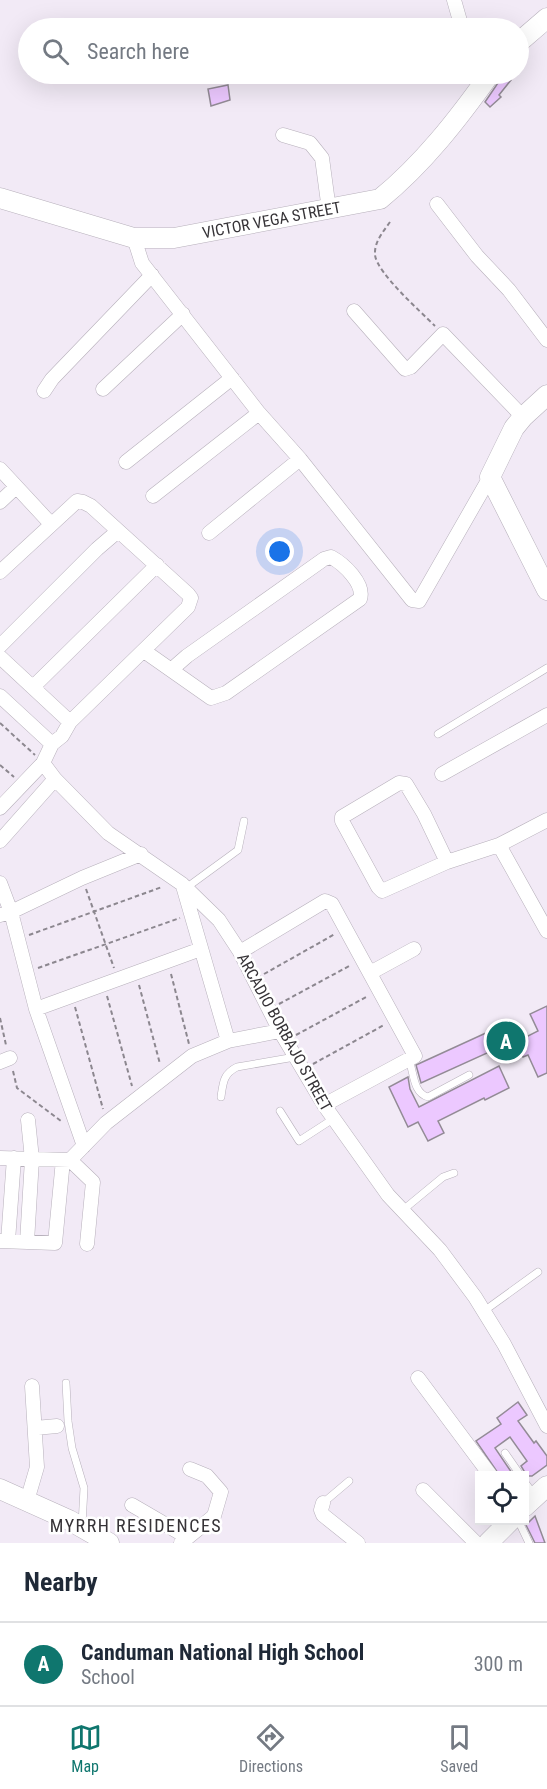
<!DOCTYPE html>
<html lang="en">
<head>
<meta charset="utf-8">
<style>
  :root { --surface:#fff; --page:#f6f6f7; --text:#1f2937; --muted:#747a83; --line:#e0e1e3; --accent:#0f766e }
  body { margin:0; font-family:"Roboto Condensed",sans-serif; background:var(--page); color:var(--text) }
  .controls { position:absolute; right:18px; bottom:18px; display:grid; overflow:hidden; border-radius:0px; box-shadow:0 6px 24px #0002 }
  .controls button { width:54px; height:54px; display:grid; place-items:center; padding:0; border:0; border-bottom:2px solid var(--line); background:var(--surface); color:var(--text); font:30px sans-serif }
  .you { position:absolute; left:280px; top:552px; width:21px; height:21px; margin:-15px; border:4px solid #fff; border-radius:50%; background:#1a73e8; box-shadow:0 0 0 9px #1a73e833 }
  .badge { display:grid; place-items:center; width:39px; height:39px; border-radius:50%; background:var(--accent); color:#fff; font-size:20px; font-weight:700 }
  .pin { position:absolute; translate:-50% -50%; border:3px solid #fff; box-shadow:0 2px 6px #0006 }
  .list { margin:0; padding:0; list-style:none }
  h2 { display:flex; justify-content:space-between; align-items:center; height:78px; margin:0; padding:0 24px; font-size:26px }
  h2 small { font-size:20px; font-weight:400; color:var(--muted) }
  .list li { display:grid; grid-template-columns:39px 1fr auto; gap:18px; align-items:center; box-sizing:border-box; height:84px; padding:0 24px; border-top:2px solid var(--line) }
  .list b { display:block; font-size:22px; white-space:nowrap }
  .list p { margin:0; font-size:20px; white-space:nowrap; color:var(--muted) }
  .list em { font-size:20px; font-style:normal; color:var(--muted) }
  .icon { flex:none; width:33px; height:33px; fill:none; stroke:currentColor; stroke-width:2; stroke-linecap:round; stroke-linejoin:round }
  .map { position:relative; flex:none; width:547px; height:1543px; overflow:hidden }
  .search { position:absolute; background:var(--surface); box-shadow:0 6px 24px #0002; left:18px; right:18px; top:18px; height:66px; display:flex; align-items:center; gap:15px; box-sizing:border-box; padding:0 21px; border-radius:33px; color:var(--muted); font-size:22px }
  .sheet { height:162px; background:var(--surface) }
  nav { display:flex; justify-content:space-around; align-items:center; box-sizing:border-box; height:84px; border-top:2px solid var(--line); background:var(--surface); font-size:16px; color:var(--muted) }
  nav a { display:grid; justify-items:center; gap:3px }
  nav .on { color:var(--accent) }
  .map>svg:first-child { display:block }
  .building { fill:#ecc8ff; stroke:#938b96; stroke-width:1.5 }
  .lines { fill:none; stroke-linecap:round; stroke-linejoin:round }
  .lane-casing { stroke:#b7b0bb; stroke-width:8 }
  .street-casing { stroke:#b7b0bb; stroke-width:15 }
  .secondary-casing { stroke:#b7b0bb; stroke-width:21 }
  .path { stroke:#8c878f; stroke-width:2; stroke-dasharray:4.5 3; stroke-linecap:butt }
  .lane { stroke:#fff; stroke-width:7 }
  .street { stroke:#fff; stroke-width:14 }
  .secondary { stroke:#fff; stroke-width:20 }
  .labels { text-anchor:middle; stroke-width:5; stroke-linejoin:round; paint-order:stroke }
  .street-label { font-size:16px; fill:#363337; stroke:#fff }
  .neighbourhood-label { font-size:18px; letter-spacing:1.5px; fill:#363337; stroke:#fff }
</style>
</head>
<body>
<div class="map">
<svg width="547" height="1543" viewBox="0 0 547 1543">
  <rect width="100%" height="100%" fill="#f2eaf6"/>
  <path class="building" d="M504 74 511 80 499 95 501 97 490 107 485 102Z
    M228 85 230 100 211 106 208 89Z
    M547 1006V1073L538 1077 528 1055 523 1057 516 1042 538 1031 530 1014Z
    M488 1032 496 1049 421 1083 416 1065Z
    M499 1066 509 1088 485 1100 484 1098 438 1121 444 1133 428 1141 418 1122 408 1127 389 1087 408 1077 410 1089 419 1107Z
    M518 1402 527 1415 518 1421 534 1443 536 1441 547 1456V1465L532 1476H527L521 1466 527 1461 510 1437 495 1448 514 1476H500L476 1441 501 1424 497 1418Z
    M535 1516 545 1543H535L526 1525Z"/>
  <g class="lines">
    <defs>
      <path id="lane" d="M438 734 547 668
        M186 888 238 850 244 821
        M409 1060C414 1073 413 1093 428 1097L469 1075
        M221 1097C223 1083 223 1074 237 1067L295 1057
        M280 1111 299 1141 333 1119
        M403 1210 443 1177 454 1173
        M484 1311 538 1272
        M66 1383 68 1421 72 1448 84 1488 82 1525
        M505 1453 521 1476
        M524 1481 535 1496
        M323 1503 349 1481
        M518 1520 529 1543"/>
      <path id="street" d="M454 0 462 28
        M283 135 310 143 322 158 329 210
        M437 204 477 256 509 290 547 340
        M134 238 142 263 259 413 300 459 412 600 419 601 490 477
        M354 311 405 369 411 367 443 334 523 417
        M103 389 183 314
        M44 391 52 379 152 275
        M126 462 232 378
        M0 469 51 524
        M153 496 259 413
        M0 502 16 487
        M209 533 300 459
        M0 572 77 501 83 502 91 506 188 594 191 598 188 607 70 722 62 736 52 744 43 763 0 808
        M0 646 97 549 118 531
        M144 651 211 698 226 693 360 599C365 584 344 564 331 557L324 559 187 656 171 670
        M0 657 70 722
        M33 687 157 565
        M0 696 52 744
        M43 763 55 779 108 833 182 884 219 920 240 952 280 1031 324 1105 388 1195 440 1250 475 1297 504 1344 547 1426
        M442 774 547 715
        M0 841 55 779
        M499 845 547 931
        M447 862 424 814 406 784 399 783 342 817V821L378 887 382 891 447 862 499 845 547 820
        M0 883 11 912 36 1009 84 1146
        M183 886 228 1041
        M0 915 11 912 82 878 141 854
        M240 952 325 901 332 904 415 1056 324 1105
        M370 973 414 949
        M36 1009 201 949
        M0 1062 10 1058
        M0 1158 70 1160 106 1123 192 1056 228 1041 280 1031
        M70 1160 93 1182 87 1244
        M0 1241 55 1243 63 1160
        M8 1241 14 1158
        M27 1242 32 1159 28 1120
        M418 1378 491 1476
        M35 1428 57 1426
        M423 1490 476 1543
        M27 1501 37 1467 32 1386
        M323 1503 321 1510 323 1515 358 1543
        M132 1505 187 1537
        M181 1543 214 1516 221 1492 207 1476 190 1469"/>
      <g id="secondary">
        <path d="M518 43 547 18"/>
        <path id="s1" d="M0 198 134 238H174L380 199C423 164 458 119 490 74"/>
        <path d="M547 395 523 417 514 428 490 477 547 590"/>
        <path d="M0 1489 69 1520 109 1543"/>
        <path d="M524 1507 547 1486"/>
        <path d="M488 1543 511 1520"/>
      </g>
    </defs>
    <use href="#lane" class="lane-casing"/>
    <use href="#street" class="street-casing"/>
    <use href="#secondary" class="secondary-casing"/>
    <path class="path" d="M390 222C383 232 374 242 375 255 377 273 421 312 435 326
      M0 723 35 755
      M0 765 14 777
      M86 889 114 968
      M29 935 162 887
      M38 968 180 918
      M171 974 189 1044
      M264 974 335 934
      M139 985 160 1064
      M107 996 132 1086
      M279 1004 351 965
      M75 1007 103 1109
      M0 1018 6 1045
      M296 1035 368 996
      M313 1064 384 1025
      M13 1071 17 1088 61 1121"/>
    <use href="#lane" class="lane"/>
    <use href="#street" class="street"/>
    <use href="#secondary" class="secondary"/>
  </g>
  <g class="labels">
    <g class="street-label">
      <text dy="6" stroke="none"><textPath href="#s1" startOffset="279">VICTOR VEGA STREET</textPath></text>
      <text transform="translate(285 1032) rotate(61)" y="6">ARCADIO BORBAJO STREET</text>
    </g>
    <g class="neighbourhood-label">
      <text x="136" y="1532">MYRRH RESIDENCES</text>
    </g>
  </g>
</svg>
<div class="controls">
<button><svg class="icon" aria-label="locate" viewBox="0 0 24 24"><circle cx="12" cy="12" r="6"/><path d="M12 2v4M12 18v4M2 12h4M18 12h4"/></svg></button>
</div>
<div class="you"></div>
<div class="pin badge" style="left:506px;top:1041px">A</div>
<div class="search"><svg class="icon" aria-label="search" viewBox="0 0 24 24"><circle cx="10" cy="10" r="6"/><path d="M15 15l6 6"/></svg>Search here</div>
</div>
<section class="sheet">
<h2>Nearby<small></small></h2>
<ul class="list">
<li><span class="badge">A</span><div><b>Canduman National High School</b><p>School</p></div><em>300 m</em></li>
</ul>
</section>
<nav>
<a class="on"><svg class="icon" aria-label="map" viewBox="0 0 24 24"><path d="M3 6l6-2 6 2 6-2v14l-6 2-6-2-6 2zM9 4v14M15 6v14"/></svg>Map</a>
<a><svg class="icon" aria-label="directions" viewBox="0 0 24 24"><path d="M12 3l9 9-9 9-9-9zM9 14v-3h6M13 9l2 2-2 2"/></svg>Directions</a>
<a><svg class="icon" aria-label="saved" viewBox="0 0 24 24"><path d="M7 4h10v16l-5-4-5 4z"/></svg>Saved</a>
</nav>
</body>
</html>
